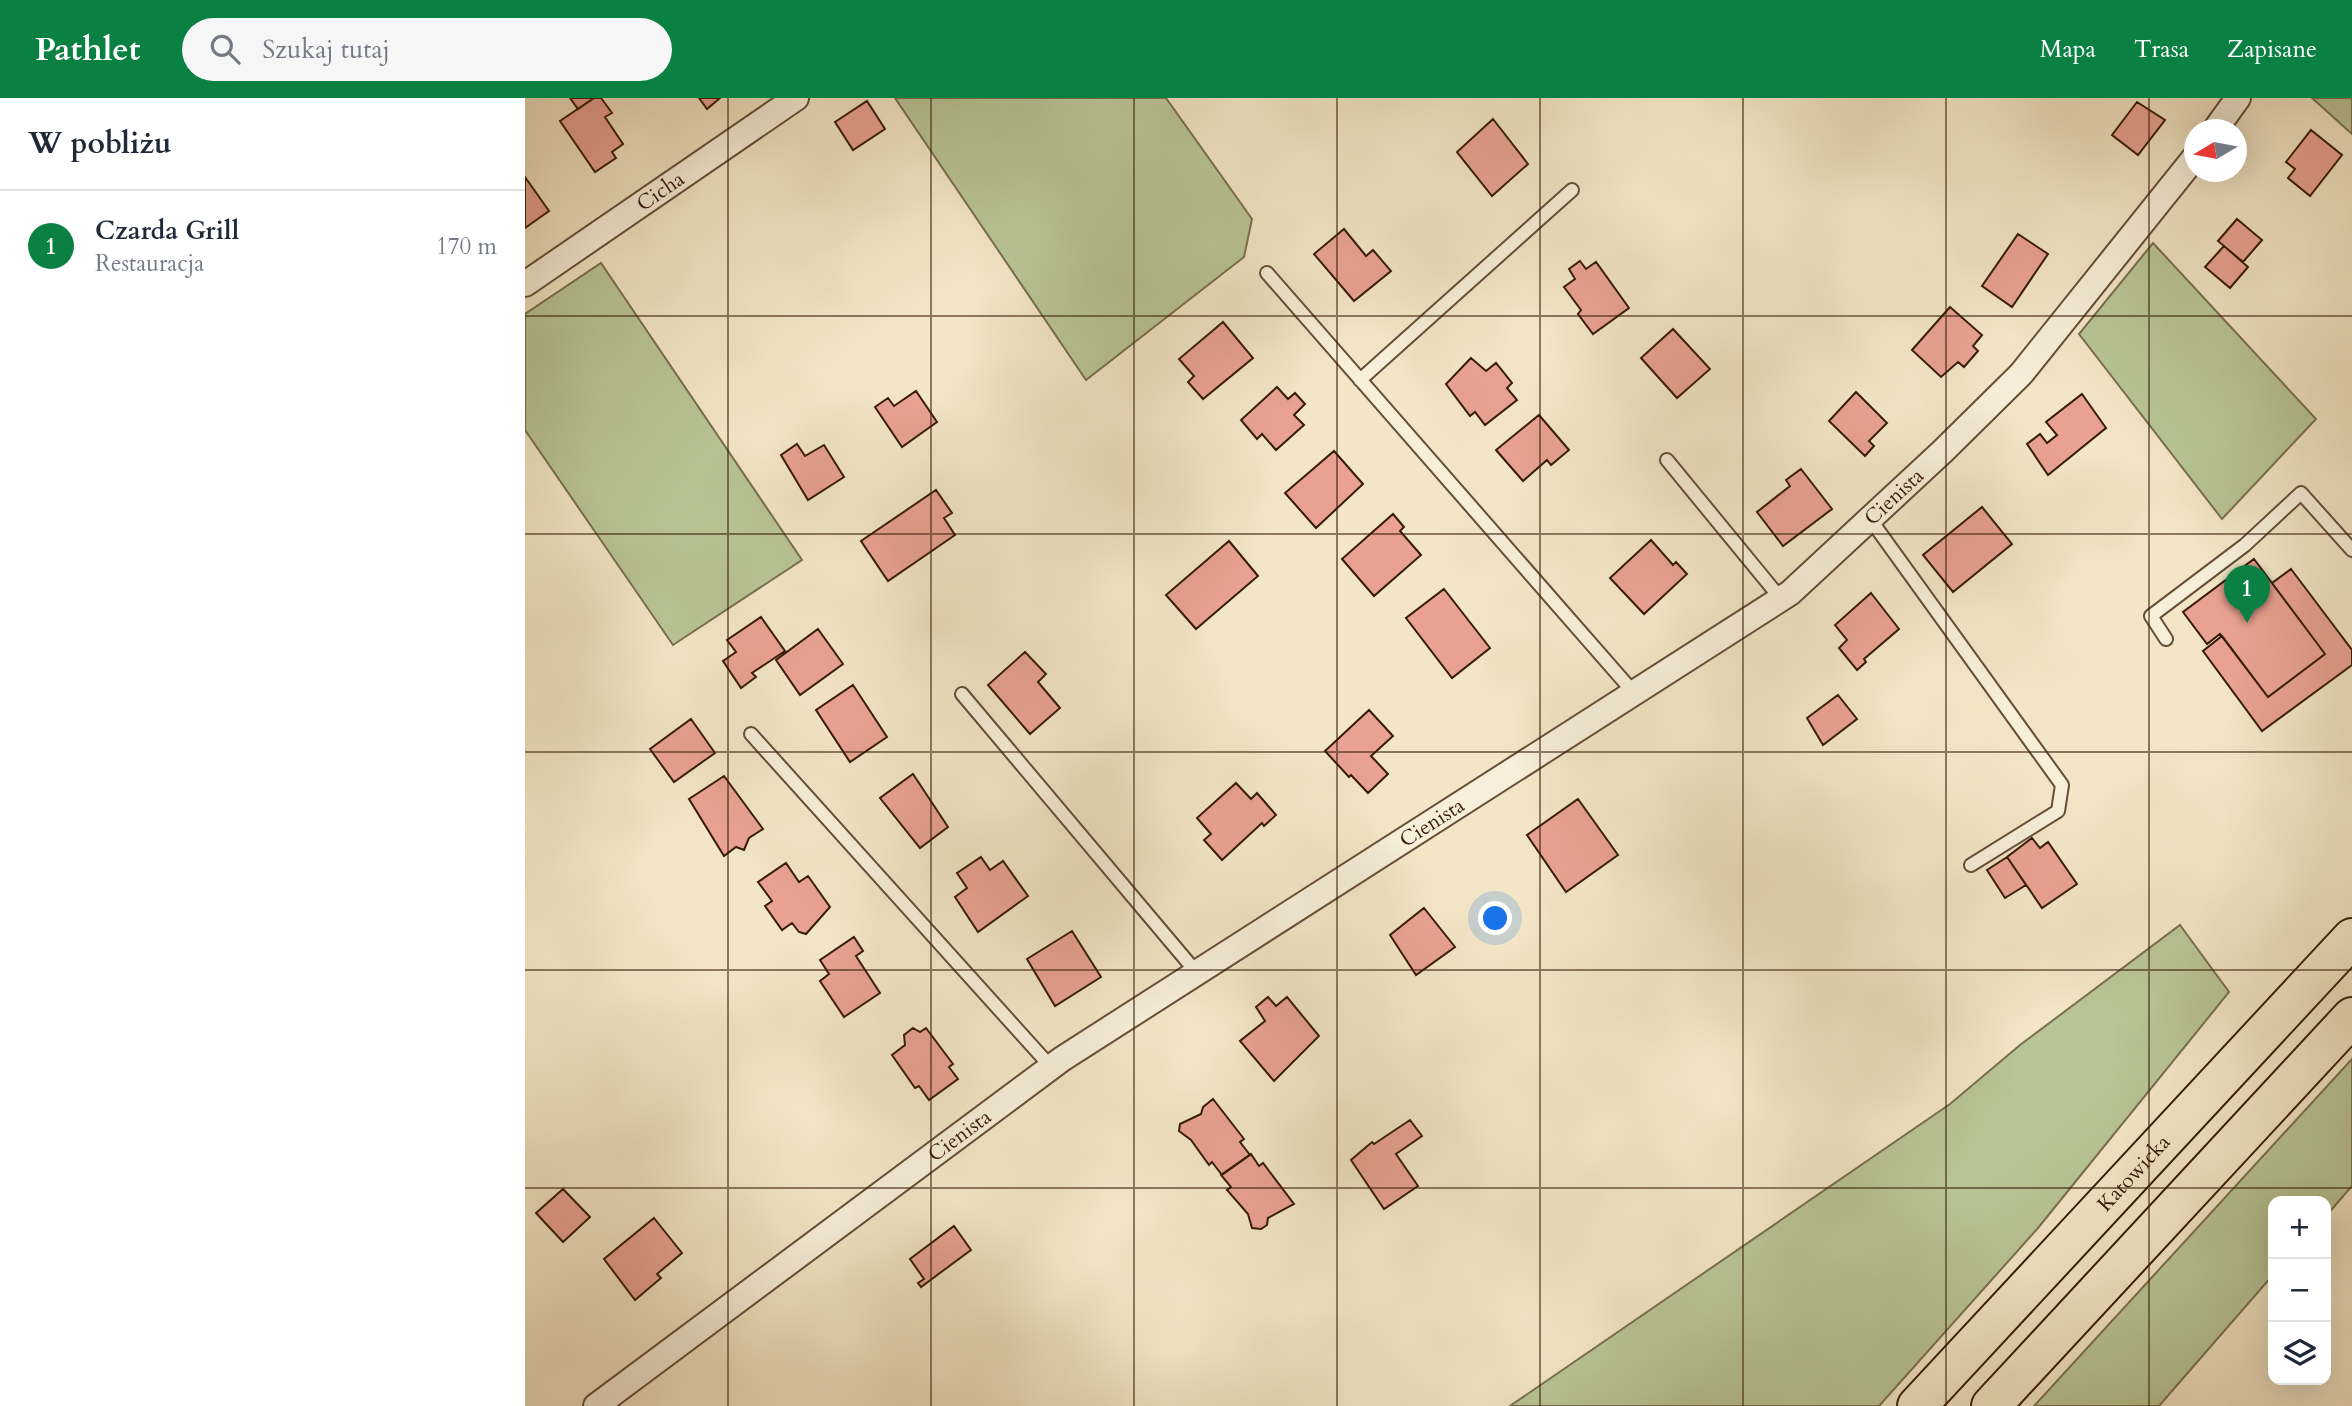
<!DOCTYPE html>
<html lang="pl">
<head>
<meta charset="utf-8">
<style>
  :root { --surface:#fff; --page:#f6f6f7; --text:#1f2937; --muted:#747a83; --line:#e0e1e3; --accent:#0b8043 }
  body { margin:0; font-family:Cardo,serif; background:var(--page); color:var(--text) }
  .controls { position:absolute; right:21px; bottom:21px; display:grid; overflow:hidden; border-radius:14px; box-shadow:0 7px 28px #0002 }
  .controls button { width:63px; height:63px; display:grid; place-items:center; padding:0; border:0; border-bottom:2px solid var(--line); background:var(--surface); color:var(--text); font:35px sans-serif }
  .compass { position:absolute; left:1659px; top:21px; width:63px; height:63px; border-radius:50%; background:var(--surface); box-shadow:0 7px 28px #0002; rotate:260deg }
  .you { position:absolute; left:971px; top:821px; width:24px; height:24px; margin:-18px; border:5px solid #fff; border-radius:50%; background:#1a73e8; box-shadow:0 0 0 10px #1a73e833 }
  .badge { display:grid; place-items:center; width:46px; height:46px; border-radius:50%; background:var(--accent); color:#fff; font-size:23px; font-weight:700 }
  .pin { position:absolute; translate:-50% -58px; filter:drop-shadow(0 2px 4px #0008) }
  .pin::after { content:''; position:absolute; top:37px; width:24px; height:21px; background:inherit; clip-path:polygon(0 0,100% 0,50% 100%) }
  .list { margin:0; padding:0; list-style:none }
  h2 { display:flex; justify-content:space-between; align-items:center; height:91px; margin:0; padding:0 28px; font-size:30px }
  h2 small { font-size:23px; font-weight:400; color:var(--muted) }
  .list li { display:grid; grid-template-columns:46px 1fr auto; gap:21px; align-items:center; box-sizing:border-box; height:112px; padding:0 28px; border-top:2px solid var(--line) }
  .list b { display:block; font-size:26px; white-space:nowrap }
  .list p { margin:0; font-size:23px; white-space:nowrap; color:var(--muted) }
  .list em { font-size:23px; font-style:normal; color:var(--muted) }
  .icon { flex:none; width:38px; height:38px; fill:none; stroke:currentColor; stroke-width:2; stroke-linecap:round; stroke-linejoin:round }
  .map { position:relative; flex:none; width:1827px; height:1308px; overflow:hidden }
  header { display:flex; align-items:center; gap:42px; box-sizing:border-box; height:98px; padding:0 35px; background:var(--accent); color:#fff }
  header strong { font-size:33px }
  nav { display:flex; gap:38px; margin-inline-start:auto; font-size:24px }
  .search { width:490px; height:63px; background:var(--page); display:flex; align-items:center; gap:18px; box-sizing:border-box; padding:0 24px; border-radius:38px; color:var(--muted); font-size:26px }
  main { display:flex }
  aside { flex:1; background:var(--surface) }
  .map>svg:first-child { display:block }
  .green { fill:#b9c596; stroke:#78704f; stroke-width:2 }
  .building { fill:#e9a292; stroke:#371b08; stroke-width:2 }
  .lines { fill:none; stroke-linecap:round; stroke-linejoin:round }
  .lane-casing { stroke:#664e38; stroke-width:16 }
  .street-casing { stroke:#664e38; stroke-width:28 }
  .primary-casing { stroke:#371b08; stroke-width:42 }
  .lane { stroke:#f7efda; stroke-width:12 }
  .street { stroke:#f7efda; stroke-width:24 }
  .primary { stroke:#f3e6c6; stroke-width:38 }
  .grid { fill:none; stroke:#371b08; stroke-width:2; stroke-opacity:0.55 }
  .labels { text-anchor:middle; stroke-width:5; stroke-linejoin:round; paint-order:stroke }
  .street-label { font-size:21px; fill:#371b08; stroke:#f7efda }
</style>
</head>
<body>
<header>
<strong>Pathlet</strong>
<div class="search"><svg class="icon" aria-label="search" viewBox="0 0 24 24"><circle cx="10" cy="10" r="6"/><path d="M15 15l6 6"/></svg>Szukaj tutaj</div>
<nav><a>Mapa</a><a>Trasa</a><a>Zapisane</a></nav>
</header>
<main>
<aside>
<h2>W pobliżu<small></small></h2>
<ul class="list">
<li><span class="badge">1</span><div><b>Czarda Grill</b><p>Restauracja</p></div><em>170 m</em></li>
</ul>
</aside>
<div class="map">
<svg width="1827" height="1308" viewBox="0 0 1827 1308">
  <rect width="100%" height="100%" fill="#f3e6c6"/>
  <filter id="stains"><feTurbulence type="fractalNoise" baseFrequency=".00286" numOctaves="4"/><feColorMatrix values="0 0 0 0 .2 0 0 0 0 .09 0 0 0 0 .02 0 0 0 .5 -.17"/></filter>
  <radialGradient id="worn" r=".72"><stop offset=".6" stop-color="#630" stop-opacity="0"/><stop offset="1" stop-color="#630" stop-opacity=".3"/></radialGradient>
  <path class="green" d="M370 0H641L727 121 719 159 561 282Z
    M1787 0H1827V36Z
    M1628 145 1791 321 1697 421 1554 236Z
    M76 165 277 462 148 547 0 332V216Z
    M1655 827 1704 894 1513 1130 1354 1308H985L1425 1006 1495 947Z
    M1827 961V1088L1801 1118V1103H1748V1177L1634 1308H1509Z"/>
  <path class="building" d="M45 0H69L53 11Z
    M69 0H76L87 15 80 19 98 46 87 54 91 60 70 74 35 23Z
    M174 0H195L182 11Z
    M342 3 360 31 328 52 310 24Z
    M1612 4 1640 22 1613 57 1587 37Z
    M968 21 1003 66 967 98 932 54Z
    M1786 32 1817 57 1785 98 1763 80 1770 71 1761 64Z
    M0 79 24 113 0 130Z
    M1712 121 1737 142 1718 164 1693 143Z
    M819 131 841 158 848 152 866 173 829 203 789 156Z
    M1493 136 1523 156 1487 209 1457 188Z
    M1699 148 1723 169 1705 190 1680 169Z
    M1055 163 1061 171 1071 164 1104 210 1068 236 1053 216 1056 212 1039 189 1050 181 1044 171Z
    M1425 209 1457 237 1448 248 1453 253 1439 269 1433 264 1416 279 1387 252Z
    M698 224 728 260 678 301 663 284 669 278 654 261Z
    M1148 231 1185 271 1152 300 1116 260Z
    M946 260 961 273 971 265 987 285 982 290 992 302 960 327 950 314 945 318 921 286Z
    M752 289 763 301 770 295 780 306 769 317 779 327 751 352 737 336 732 341 716 322Z
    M391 293 412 324 377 349 350 309 363 300 369 308Z
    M1331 294 1362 325 1344 343 1349 348 1340 358 1304 323Z
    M1557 296 1581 330 1523 377 1502 346 1515 336 1522 345 1532 337 1521 324Z
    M1014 317 1044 352 1026 367 1022 362 998 383 971 352Z
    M272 346 280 358 299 347 319 379 283 402 256 357Z
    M809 353 838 386 791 430 760 395Z
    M1276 371 1307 411 1258 448 1232 414 1265 388 1261 382Z
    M411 392 427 415 419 420 430 437 363 483 336 443Z
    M1457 409 1487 446 1428 494 1398 457Z
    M868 416 879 429 875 433 896 457 849 498 817 461Z
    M1126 442 1148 467 1151 464 1162 476 1119 516 1085 480Z
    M704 443 733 478 671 531 641 497Z
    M1729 461 1800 556 1743 599 1695 536 1682 546 1658 514Z
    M1766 471 1827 552V567L1737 633 1678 553 1697 538 1743 599 1800 556 1747 485Z
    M919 491 965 550 927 580 881 520Z
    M1346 495 1374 531 1339 561 1341 564 1332 572 1314 550 1322 542 1310 527Z
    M236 519 260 553 227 575 231 579 216 590 198 563 211 554 202 542Z
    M293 531 318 566 275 597 251 562Z
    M500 554 521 576 513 584 535 610 505 636 463 587Z
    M328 587 362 639 325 664 291 612Z
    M1313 597 1332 621 1298 647 1282 620Z
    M844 612 868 638 846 658 863 676 843 695 826 677 824 679 800 653Z
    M166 621 190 655 149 684 125 651Z
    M388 676 423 729 395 750 355 700Z
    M199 678 238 731 224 740 219 752 211 749 199 758 164 701Z
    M711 685 726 701 732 695 751 717 739 728 737 725 697 762 679 742 686 736 672 720Z
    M1053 701 1093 757 1041 794 1002 737Z
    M1507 740 1515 750 1523 744 1552 786 1517 810 1482 759Z
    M456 759 465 772 478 763 503 798 453 834 430 799 442 790 432 775Z
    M1482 759 1501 787 1480 800 1462 772Z
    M261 765 274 784 283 778 305 809 281 836 274 834 267 825 257 832 240 808 247 803 233 784Z
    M899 810 930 849 891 877 865 837Z
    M547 833 576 879 530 908 502 861Z
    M329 839 338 853 331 858 355 895 319 919 295 883 304 876 295 862Z
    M743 899 751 908 762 899 794 938 749 983 715 943 740 923 731 909Z
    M388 930 395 934 401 930 428 966 424 969 433 981 404 1002 394 988 390 990 367 957 380 947 379 937Z
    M688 1001 719 1041 715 1044 725 1057 697 1077 687 1064 684 1067 666 1042 654 1033 655 1026 676 1016 678 1009Z
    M885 1022 897 1038 871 1056 893 1088 859 1111 826 1062 847 1044 849 1046Z
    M726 1056 734 1068 738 1065 769 1106 743 1120 742 1127 736 1131 727 1130 723 1116 702 1092 706 1089 696 1077Z
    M38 1091 65 1119 38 1144 11 1115Z
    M129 1120 157 1155 132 1176 136 1180 110 1202 79 1161Z
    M429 1128 446 1152 396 1189 393 1185 399 1181 385 1161Z"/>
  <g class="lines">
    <defs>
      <path id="lane" d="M742 175 1110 596
        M835 282 1047 92
        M1142 362 1256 501
        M1345 421 1537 687 1533 713 1446 767
        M1641 541 1626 518 1720 447 1776 395 1827 452
        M437 596 672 875
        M226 636 526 969"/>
      <g id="street">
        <path d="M1690 32 1713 0"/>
        <path id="s1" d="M0 186 271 0"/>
        <path id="s2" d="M71 1308 537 961 1265 495 1418 353 1496 276 1670 59"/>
      </g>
      <g id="primary">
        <path id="s3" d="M1392 1308 1827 840"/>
        <path d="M1466 1308 1827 919"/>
      </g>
    </defs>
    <use href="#lane" class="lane-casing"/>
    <use href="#street" class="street-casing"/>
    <use href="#primary" class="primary-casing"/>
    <use href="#lane" class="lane"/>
    <use href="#street" class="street"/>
    <use href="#primary" class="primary"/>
  </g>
  <path class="grid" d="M203 0V1308M406 0V1308M609 0V1308M812 0V1308M1015 0V1308M1218 0V1308M1421 0V1308M1624 0V1308M0 218H1827M0 436H1827M0 654H1827M0 872H1827M0 1090H1827"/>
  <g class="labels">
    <g class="street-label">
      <text dy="7" stroke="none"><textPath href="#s1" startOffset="164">Cicha</textPath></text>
      <text dy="7" stroke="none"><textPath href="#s2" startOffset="1587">Cienista</textPath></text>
      <text dy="7" stroke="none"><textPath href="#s2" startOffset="1020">Cienista</textPath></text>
      <text dy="7" stroke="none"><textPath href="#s2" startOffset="453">Cienista</textPath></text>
      <text dy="7" stroke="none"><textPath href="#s3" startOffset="318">Katowicka</textPath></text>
    </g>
  </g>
  <rect width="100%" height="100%" filter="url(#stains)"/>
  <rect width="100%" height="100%" fill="url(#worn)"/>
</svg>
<div class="controls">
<button>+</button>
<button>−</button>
<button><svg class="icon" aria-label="layers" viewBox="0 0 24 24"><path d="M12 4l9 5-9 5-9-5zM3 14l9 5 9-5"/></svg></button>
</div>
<svg class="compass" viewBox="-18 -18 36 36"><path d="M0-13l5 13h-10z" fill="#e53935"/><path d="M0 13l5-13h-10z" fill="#747a83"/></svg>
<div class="you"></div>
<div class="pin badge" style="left:1722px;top:525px">1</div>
</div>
</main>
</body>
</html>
